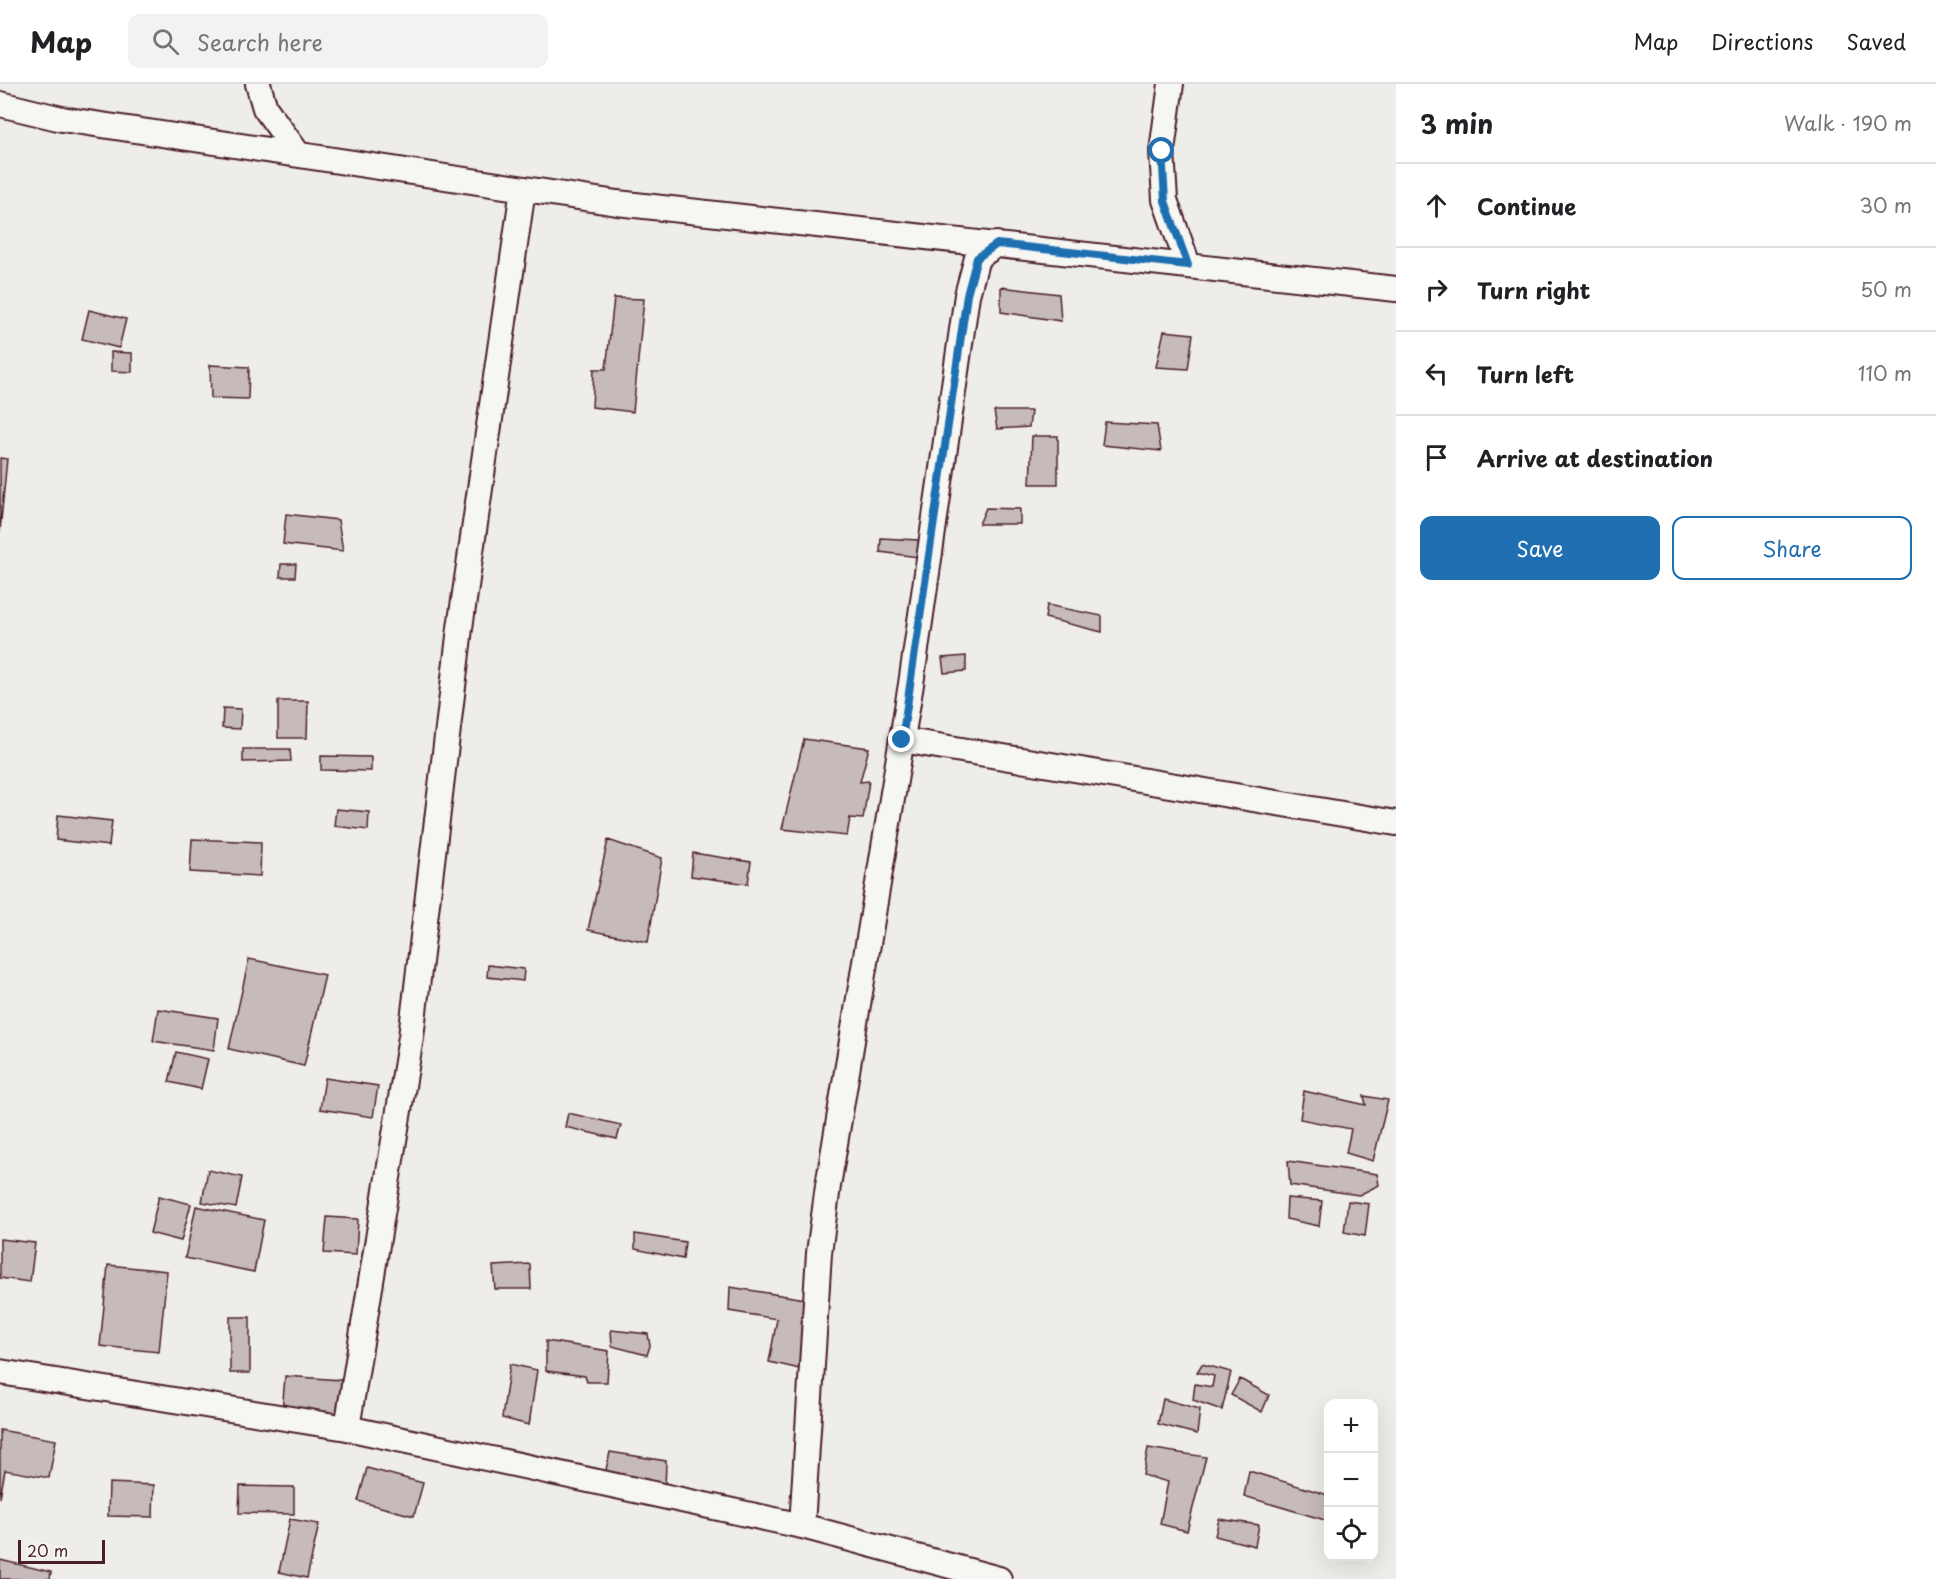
<!DOCTYPE html>
<html lang="en">
<head>
<meta charset="utf-8">
<style>
  :root { --surface:#fff; --page:#f2f2f2; --text:#202124; --muted:#757577; --line:#e0e0e0; --accent:#1f6fb2 }
  body { margin:0; font-family:"Playpen Sans",sans-serif; background:var(--page); color:var(--text) }
  .controls { position:absolute; right:18px; bottom:18px; display:grid; overflow:hidden; border-radius:12px; box-shadow:0 6px 24px #0002 }
  .controls button { width:54px; height:54px; display:grid; place-items:center; padding:0; border:0; border-bottom:2px solid var(--line); background:var(--surface); color:var(--text); font:30px sans-serif }
  .scale { position:absolute; left:18px; bottom:15px; width:87px; box-sizing:border-box; padding-left:6px; border:3px solid #4a1f2b; border-top:0; font-size:16px; line-height:21px; white-space:nowrap; color:#4a1f2b; -webkit-text-stroke:4px #f6f6f2; paint-order:stroke }
  .stop { position:absolute; width:18px; height:18px; margin:-14px; border:4px solid #1f6fb2; border-radius:50%; background:#fff }
  .stop.end { background:#1f6fb2; border-color:#fff; box-shadow:0 2px 6px #0008 }
  .list { margin:0; padding:0; list-style:none }
  h2 { display:flex; justify-content:space-between; align-items:center; height:78px; margin:0; padding:0 24px; font-size:26px }
  h2 small { font-size:20px; font-weight:400; color:var(--muted) }
  .list li { display:grid; grid-template-columns:39px 1fr auto; gap:18px; align-items:center; box-sizing:border-box; height:84px; padding:0 24px; border-top:2px solid var(--line) }
  .list b { display:block; font-size:22px; white-space:nowrap }
  .list em { font-size:20px; font-style:normal; color:var(--muted) }
  .actions { display:flex; gap:12px; padding:18px 24px }
  .actions a { flex:1; padding:14px 0; border:2px solid var(--accent); border-radius:12px; text-align:center; font-size:21px; color:var(--accent) }
  .actions .main { background:var(--accent); color:#fff }
  .icon { flex:none; width:33px; height:33px; fill:none; stroke:currentColor; stroke-width:2; stroke-linecap:round; stroke-linejoin:round }
  .map { position:relative; flex:none; width:1396px; height:1495px; overflow:hidden }
  header { display:flex; align-items:center; gap:36px; box-sizing:border-box; height:84px; padding:0 30px; background:var(--surface); border-bottom:2px solid var(--line) }
  header strong { font-size:28px }
  nav { display:flex; gap:33px; margin-inline-start:auto; font-size:21px }
  .search { width:420px; height:54px; background:var(--page); display:flex; align-items:center; gap:15px; box-sizing:border-box; padding:0 21px; border-radius:12px; color:var(--muted); font-size:22px }
  main { display:flex }
  aside { flex:1; background:var(--surface) }
  .map>svg:first-child { display:block }
  .building { fill:#c6babb; stroke:#4a1f2b; stroke-width:1.5 }
  .lines { fill:none; stroke-linecap:round; stroke-linejoin:round }
  .street-casing { stroke:#4a1f2b; stroke-width:28 }
  .street { stroke:#f6f6f2; stroke-width:24 }
  .route { stroke:#1f6fb2; stroke-width:8 }
</style>
</head>
<body>
<header>
<strong>Map</strong>
<div class="search"><svg class="icon" aria-label="search" viewBox="0 0 24 24"><circle cx="10" cy="10" r="6"/><path d="M15 15l6 6"/></svg>Search here</div>
<nav><a>Map</a><a>Directions</a><a>Saved</a></nav>
</header>
<main>
<div class="map">
<svg width="1396" height="1495" viewBox="0 0 1396 1495">
  <rect width="100%" height="100%" fill="#efedea"/>
  <filter id="ink" filterUnits="userSpaceOnUse"><feTurbulence type="fractalNoise" baseFrequency=".0167" numOctaves="2"/><feDisplacementMap in="SourceGraphic" scale="12" xChannelSelector="R" yChannelSelector="G"/><feConvolveMatrix kernelMatrix="1 2 1 2 8 2 1 2 1" color-interpolation-filters="sRGB"/></filter>
  <g filter="url(#ink)">
    <path class="building" d="M1001 203 1059 210 1061 237 1001 228Z
      M614 214 644 215 633 328 592 323 594 285H606Z
      M89 226 126 235 119 264 82 255Z
      M1164 247 1193 250 1188 285 1156 283Z
      M111 268 132 269V288L111 287Z
      M210 281 249 283 248 315 211 314Z
      M994 327H1031L1029 343 997 345Z
      M1105 338 1157 341 1161 367 1102 361Z
      M1032 352H1058V400H1030Z
      M0 374 7 375 0 447Z
      M986 424 1020 425V440H979Z
      M286 430 338 436 343 467 283 460Z
      M881 454 918 456V473L880 468Z
      M281 480H296L295 493H280Z
      M1047 521 1102 532V548L1045 534Z
      M966 572V587L944 589 942 574Z
      M278 617H308L307 654H278Z
      M223 624 241 625 240 645 222 644Z
      M804 655 869 664 860 698 869 697 863 735 850 734 847 752 782 745Z
      M243 665H290L291 677 243 678Z
      M321 672 371 673V687L321 686Z
      M336 725 369 728 368 746 334 742Z
      M58 731 112 737 109 762 56 756Z
      M192 755 261 758 260 792 190 788Z
      M608 756 662 774 648 858 588 846Z
      M693 769 751 778 748 800 691 792Z
      M249 875 325 891 304 982 229 965Z
      M488 881 524 885 523 897 487 893Z
      M158 925 218 934 214 966 153 957Z
      M176 968 208 975 201 1005 169 998Z
      M325 994 378 1002 373 1033 320 1025Z
      M1304 1007 1366 1021 1364 1012 1388 1016 1373 1077 1346 1069 1351 1045 1300 1035Z
      M568 1029 621 1041 617 1055 565 1043Z
      M1288 1077 1377 1090 1379 1101 1359 1111 1290 1101Z
      M208 1086 242 1093 236 1124 202 1118Z
      M159 1112 191 1120 181 1157 150 1149Z
      M1287 1114 1322 1117 1319 1142 1286 1135Z
      M1348 1117 1369 1120 1365 1152 1344 1148Z
      M196 1122 264 1136 254 1188 185 1174Z
      M327 1133 358 1135 356 1171 324 1169Z
      M635 1150 685 1158 683 1175 635 1165Z
      M0 1155 35 1159 30 1198 0 1194Z
      M530 1180 531 1205H495L493 1182Z
      M108 1181 167 1187 159 1268 100 1262Z
      M730 1203 805 1215 800 1285 769 1278 777 1235 729 1227Z
      M230 1233H250V1289H230Z
      M611 1246 648 1250 650 1262 647 1271 612 1262Z
      M546 1257 609 1267 607 1298H587L585 1292 546 1287Z
      M510 1280 537 1286 529 1341 502 1334Z
      M1202 1280 1231 1288 1222 1326 1193 1316 1195 1300 1212 1303 1214 1292 1197 1288Z
      M285 1292 341 1296 338 1333 282 1329Z
      M1240 1295 1269 1311 1262 1328 1231 1311Z
      M1163 1315 1200 1325 1197 1350 1158 1340Z
      M0 1346 56 1356 49 1394 5 1386 0 1414Z
      M1148 1364 1206 1373 1187 1447 1160 1440 1168 1398 1143 1391Z
      M610 1368 666 1377 665 1406 605 1390Z
      M367 1384 423 1399 414 1432 358 1417Z
      M1249 1387 1328 1411V1437L1244 1412Z
      M109 1399 154 1401 153 1433 108 1432Z
      M240 1402 294 1403V1430L239 1429Z
      M290 1435 319 1440 307 1494 279 1488Z
      M1219 1435 1259 1441 1255 1462 1215 1452Z
      M0 1476 51 1488 50 1495H0Z"/>
    <g class="lines">
      <defs>
        <path id="street" d="M258 0 265 24 298 70
          M1171 0 1162 67 1165 116 1188 181
          M0 20 62 35 617 119 1396 205
          M902 656 1396 739
          M0 1288 347 1344 802 1442 999 1495
          M347 1344 411 953 460 544 523 105
          M802 1442 819 1169 828 1102 911 600 967 211 977 174 997 160"/>
      </defs>
      <use href="#street" class="street-casing"/>
      <use href="#street" class="street"/>
    </g>
  </g>
  <g class="lines" filter="url(#ink)">
    <path class="route" d="M902 656 967 211 977 174 997 160 1188 181 1165 117 1162 67"/>
  </g>
</svg>
<div class="controls">
<button>+</button>
<button>−</button>
<button><svg class="icon" aria-label="locate" viewBox="0 0 24 24"><circle cx="12" cy="12" r="6"/><path d="M12 2v4M12 18v4M2 12h4M18 12h4"/></svg></button>
</div>
<div class="scale">20 m</div>
<div class="stop" style="left:1162px;top:67px"></div>
<div class="stop end" style="left:902px;top:656px"></div>
</div>
<aside>
<h2>3 min<small>Walk · 190 m</small></h2>
<ul class="list">
<li><svg class="icon" aria-label="ahead" viewBox="0 0 24 24"><path d="M12 20V5M6 11l6-6 6 6"/></svg><div><b>Continue</b></div><em>30 m</em></li>
<li><svg class="icon" aria-label="right" viewBox="0 0 24 24"><path d="M7 20v-9h11M14 6l5 5-5 5"/></svg><div><b>Turn right</b></div><em>50 m</em></li>
<li><svg class="icon" aria-label="left" viewBox="0 0 24 24"><path d="M17 20v-9H6M10 6l-5 5 5 5"/></svg><div><b>Turn left</b></div><em>110 m</em></li>
<li><svg class="icon" aria-label="arrive" viewBox="0 0 24 24"><path d="M6 21V4h12l-3 4 3 4H6"/></svg><div><b>Arrive at destination</b></div></li>
</ul>
<div class="actions"><a class="main">Save</a><a>Share</a></div>
</aside>
</main>
</body>
</html>
